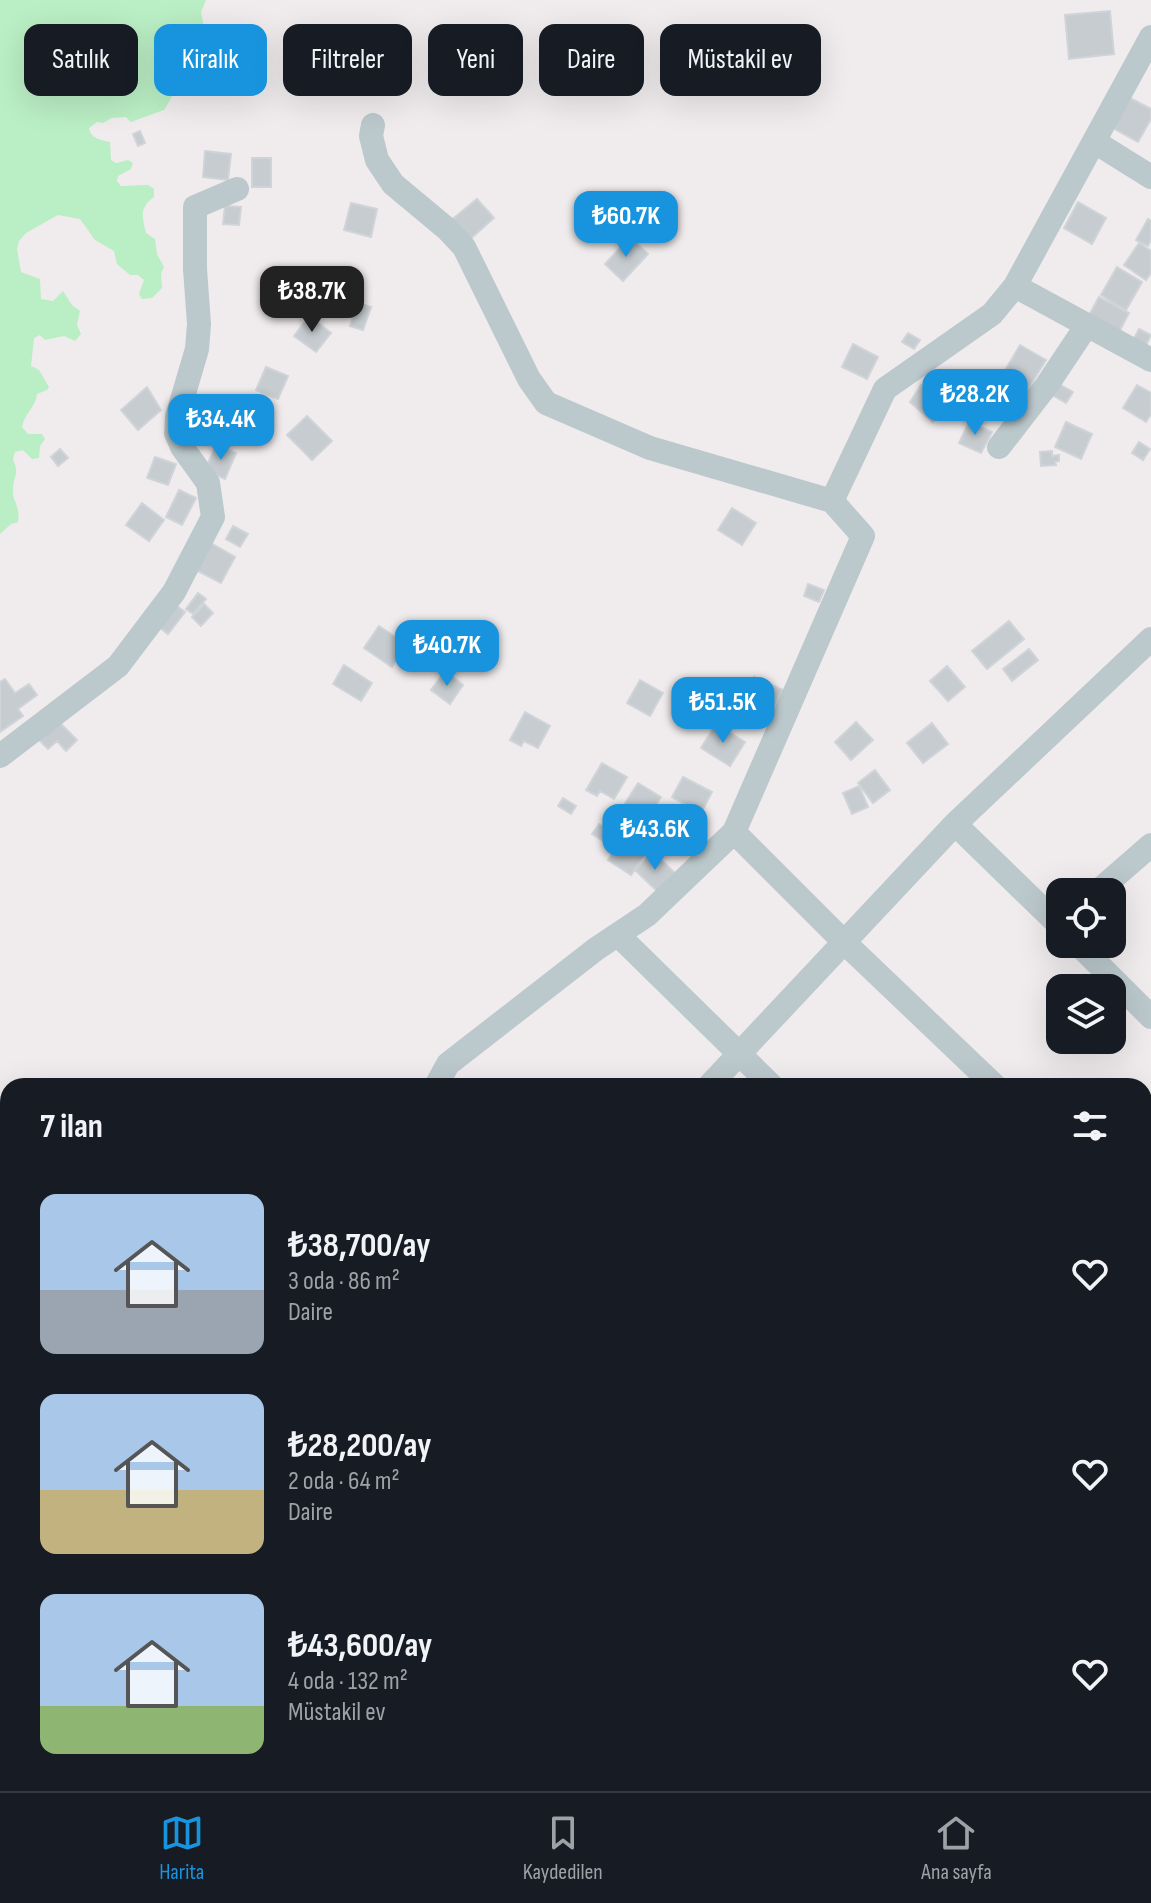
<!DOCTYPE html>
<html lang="tr">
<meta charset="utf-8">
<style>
body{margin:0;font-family:"Sofia Sans Condensed",sans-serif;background:#20242c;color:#f1f3f6;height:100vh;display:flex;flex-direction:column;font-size:30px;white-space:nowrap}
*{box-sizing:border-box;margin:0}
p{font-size:26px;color:#9ea1a6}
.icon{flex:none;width:44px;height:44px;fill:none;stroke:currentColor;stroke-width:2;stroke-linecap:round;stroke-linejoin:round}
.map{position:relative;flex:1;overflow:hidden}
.details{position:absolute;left:0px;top:1078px;width:1152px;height:714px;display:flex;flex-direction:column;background:#171b24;border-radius:24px 24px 0 0;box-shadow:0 8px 32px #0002}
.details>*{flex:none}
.banner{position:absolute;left:24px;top:24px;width:1104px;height:72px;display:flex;gap:16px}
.buttons{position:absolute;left:1046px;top:878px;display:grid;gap:16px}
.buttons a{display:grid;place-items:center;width:80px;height:80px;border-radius:16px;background:#171b24;box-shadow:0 8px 32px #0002;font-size:40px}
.price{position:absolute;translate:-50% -68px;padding:0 18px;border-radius:16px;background:#1894de;color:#fff;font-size:26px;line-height:52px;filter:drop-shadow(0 2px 4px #0008)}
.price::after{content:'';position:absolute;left:50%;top:48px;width:24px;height:18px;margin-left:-12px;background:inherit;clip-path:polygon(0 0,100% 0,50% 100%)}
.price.active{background:#222;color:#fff}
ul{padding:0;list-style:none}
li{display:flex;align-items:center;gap:24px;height:200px;padding:0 40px}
li span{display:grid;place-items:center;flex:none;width:224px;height:160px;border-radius:16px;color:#555}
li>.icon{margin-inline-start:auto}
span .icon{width:96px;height:96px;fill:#fffc;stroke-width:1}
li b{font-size:34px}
h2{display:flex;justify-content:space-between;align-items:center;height:96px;padding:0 40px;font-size:34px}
.pill{padding:0 28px;border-radius:16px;background:#171b24;box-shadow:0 8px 32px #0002;font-size:28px;line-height:72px}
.pill.active{background:#1894de;color:#fff}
.dock{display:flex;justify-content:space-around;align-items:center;height:112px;border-top:2px solid #363941;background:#171b24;font-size:22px;color:#9ea1a6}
.dock a{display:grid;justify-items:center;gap:4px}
.dock .active{color:#1894de}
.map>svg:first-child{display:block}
</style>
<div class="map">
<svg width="1151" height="1791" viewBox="0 0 1151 1791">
<rect width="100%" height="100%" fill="#f0eced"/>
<path fill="#baeec4" d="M0,0H206L201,12L205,32L203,46L197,52L190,79L175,92L164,110L131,122L126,117L112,118L103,123L97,122L89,128C91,139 101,140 110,142L111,160L116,163L128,160L133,163L131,169L118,176L117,181L121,186L148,185L154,189V197C139,208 142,216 146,233L155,239L157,254L164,267L161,273L162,288L152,298L142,299L139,294L144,280L138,275H130L117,264L114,251L95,240L80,219L58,215L26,233L19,241L17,249L21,272L40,279L41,299L53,301L63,291L72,305L80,311L77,325L81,334L75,341L64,336L45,340L40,335L34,338L31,366L39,370L49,387L47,390L37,394C36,407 24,414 22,427L28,434H42L45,439L40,446L39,458L32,459L23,450L15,452L13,459C20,476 13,475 13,490C12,501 21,507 18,522L11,524L0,534Z"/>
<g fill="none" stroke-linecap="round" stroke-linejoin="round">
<path stroke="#86eaec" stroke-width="5" d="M0,1632L8,1647
M110,1784L115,1791"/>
</g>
<path fill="#c6ccd0" stroke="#d0d4d9" stroke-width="2" d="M1110,11L1114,54L1069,59L1065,15Z
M1130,98L1151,109V119L1138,142L1113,128Z
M140,131L145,143L138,146L133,134Z
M205,151L231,154L228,180L203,177Z
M252,158H271V187H252Z
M477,199L494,218L468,241L450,221Z
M1078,202L1106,218L1092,244L1064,228Z
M351,203L377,209L371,237L344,230Z
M225,206L241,207L239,225L223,224Z
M1148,219L1151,221V240L1148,246L1136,240Z
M630,237L648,254L623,281L605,264Z
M1139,243L1151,251V273L1146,280L1124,265Z
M1117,267L1142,282L1126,310L1101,295Z
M313,273L344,283L336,309L305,299Z
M1099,297L1129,313L1118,334L1088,317Z
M357,303L371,307L363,330L350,326Z
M309,316L331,333L316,352L294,336Z
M1139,329L1151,335L1144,349L1132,342Z
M908,333L920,340L914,349L902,342Z
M853,344L878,357L867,379L842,367Z
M1020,345L1046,360L1022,399L997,384Z
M266,367L288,376L278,399L256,390Z
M1059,384L1073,392L1066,403L1052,395Z
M921,385L946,407L933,422L910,402Z
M1137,385L1151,393V414L1146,422L1123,408Z
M147,387L161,410L138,430L121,410Z
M199,414L211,419L202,443L190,438Z
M307,416L332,441L312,460L287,435Z
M969,422L992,432L981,453L959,443Z
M1066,422L1092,434L1081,459L1055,447Z
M1139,442L1150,449L1143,460L1132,453Z
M216,445L236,453L225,479L205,470Z
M60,449L68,458L58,466L51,457Z
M1052,451V456L1059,455V461L1055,462L1056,465L1041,466L1040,452Z
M155,457L176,464L168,485L147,478Z
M179,490L196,498L182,525L166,517Z
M142,503L164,520L149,541L126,525Z
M732,508L756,523L742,545L718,530Z
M233,526L248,534L240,547L226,539Z
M209,542L235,557L221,583L194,569Z
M808,584L824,590L819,602L804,596Z
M198,593L206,599L193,614L186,609Z
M170,601L185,612L168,634L154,623Z
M204,604L213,613L201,626L192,617Z
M1009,621L1024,639L987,669L972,651Z
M379,626L406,644L392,667L364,648Z
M1029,649L1038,660L1012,681L1003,669Z
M344,665L372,683L361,701L333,684Z
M947,666L965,687L948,701L930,681Z
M445,671L463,685L450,704L431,690Z
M754,677L783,690L772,713L744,701Z
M5,679L15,693L29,684L37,695L18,709L23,716L0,732V682Z
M640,680L663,693L650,716L627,703Z
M525,712L550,726L538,748L524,741L521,746L510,740Z
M57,720L77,740L66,751L57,741L48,749L38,739Z
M856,722L873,740L851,760L835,742Z
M932,723L948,744L923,763L907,743Z
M716,724L745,742L730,766L701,748Z
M602,763L627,777L614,799L600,791L597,796L586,790Z
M875,770L890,790L873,803L858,783Z
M683,777L712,792L701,813L672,797Z
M638,783L661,797L647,819L624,805Z
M859,786L868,807L852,814L843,793Z
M563,798L576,806L571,814L558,806Z
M672,806L700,823L686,846L658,829Z
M599,824L611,832L605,842L592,834Z
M620,834L646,852L631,875L608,860L618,845L614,843Z
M653,852L675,873L657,891L635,870Z
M0,1394L8,1396V1414L0,1412Z"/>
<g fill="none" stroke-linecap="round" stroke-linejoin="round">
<path stroke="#bbc8cc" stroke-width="24" d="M373,125L371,136L377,160L393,184L447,229L464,247L529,379L546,403L650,448L832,501L863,536L734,832L647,915L596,949L448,1064L436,1086
M1095,142L1151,177
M1015,286L1151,360
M999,447L1047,385L1087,325
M832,501L885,389L992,314L1015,286L1151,37
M0,756L118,666L174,592L213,517L208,483L182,447L176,433L177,417L197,349L199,324L195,269V207L237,189
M955,824L1060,926
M734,832L845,943L995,1086
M1097,892L1151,845
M618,935L772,1086
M1078,944L1151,1017
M709,1086L955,824L1151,639
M1144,1142L1151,1135
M1144,1229L1151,1236
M0,1284L8,1297
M1144,1452L1151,1460
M8,1548L1,1552L8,1572
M1144,1580L1151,1573
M1144,1724L1151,1732
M0,1736L8,1746
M40,1784L46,1791
M151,1784L156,1791
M715,1784L722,1791
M926,1791L934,1784"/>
</g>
</svg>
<div class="buttons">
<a><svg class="icon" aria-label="locate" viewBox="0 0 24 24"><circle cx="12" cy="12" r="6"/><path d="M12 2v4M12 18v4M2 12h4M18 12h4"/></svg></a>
<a><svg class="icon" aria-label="layers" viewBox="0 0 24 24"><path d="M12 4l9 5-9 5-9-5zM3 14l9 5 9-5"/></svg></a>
</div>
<b class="price" style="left:626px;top:259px">₺60.7K</b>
<b class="price active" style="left:312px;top:334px">₺38.7K</b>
<b class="price" style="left:975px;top:437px">₺28.2K</b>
<b class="price" style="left:221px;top:462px">₺34.4K</b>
<b class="price" style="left:447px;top:688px">₺40.7K</b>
<b class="price" style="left:723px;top:745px">₺51.5K</b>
<b class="price" style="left:655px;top:872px">₺43.6K</b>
<div class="banner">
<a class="pill">Satılık</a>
<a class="pill active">Kiralık</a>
<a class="pill">Filtreler</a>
<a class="pill">Yeni</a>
<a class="pill">Daire</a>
<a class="pill">Müstakil ev</a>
</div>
<section class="details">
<h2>7 ilan<svg class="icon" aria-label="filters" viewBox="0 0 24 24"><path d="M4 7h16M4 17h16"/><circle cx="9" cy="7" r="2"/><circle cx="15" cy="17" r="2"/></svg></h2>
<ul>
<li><span style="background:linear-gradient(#a9c7e8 60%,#9aa5b1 0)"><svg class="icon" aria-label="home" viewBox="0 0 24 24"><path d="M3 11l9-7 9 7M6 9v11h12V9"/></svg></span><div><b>₺38,700/ay</b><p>3 oda · 86 m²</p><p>Daire</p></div><svg class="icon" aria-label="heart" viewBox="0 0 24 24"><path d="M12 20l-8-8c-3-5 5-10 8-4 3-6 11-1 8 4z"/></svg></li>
<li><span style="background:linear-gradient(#a9c7e8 60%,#c2b280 0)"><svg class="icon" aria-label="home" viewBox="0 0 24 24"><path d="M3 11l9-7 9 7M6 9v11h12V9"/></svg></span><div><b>₺28,200/ay</b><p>2 oda · 64 m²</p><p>Daire</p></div><svg class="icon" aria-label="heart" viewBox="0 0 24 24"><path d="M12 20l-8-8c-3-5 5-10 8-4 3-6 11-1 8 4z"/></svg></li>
<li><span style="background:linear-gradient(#a9c7e8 70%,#8fb573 0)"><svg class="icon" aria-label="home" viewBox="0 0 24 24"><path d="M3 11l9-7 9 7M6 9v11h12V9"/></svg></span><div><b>₺43,600/ay</b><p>4 oda · 132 m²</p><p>Müstakil ev</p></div><svg class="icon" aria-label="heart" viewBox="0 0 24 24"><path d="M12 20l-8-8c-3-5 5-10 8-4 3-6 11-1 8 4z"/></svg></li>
</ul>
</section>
</div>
<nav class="dock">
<a class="active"><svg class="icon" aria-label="map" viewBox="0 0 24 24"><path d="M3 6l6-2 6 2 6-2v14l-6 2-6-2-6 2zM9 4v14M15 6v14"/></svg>Harita</a>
<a><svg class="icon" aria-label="saved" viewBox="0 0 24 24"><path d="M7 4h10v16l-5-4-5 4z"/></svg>Kaydedilen</a>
<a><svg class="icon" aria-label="home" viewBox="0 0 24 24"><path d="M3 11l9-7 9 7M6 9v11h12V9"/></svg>Ana sayfa</a>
</nav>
